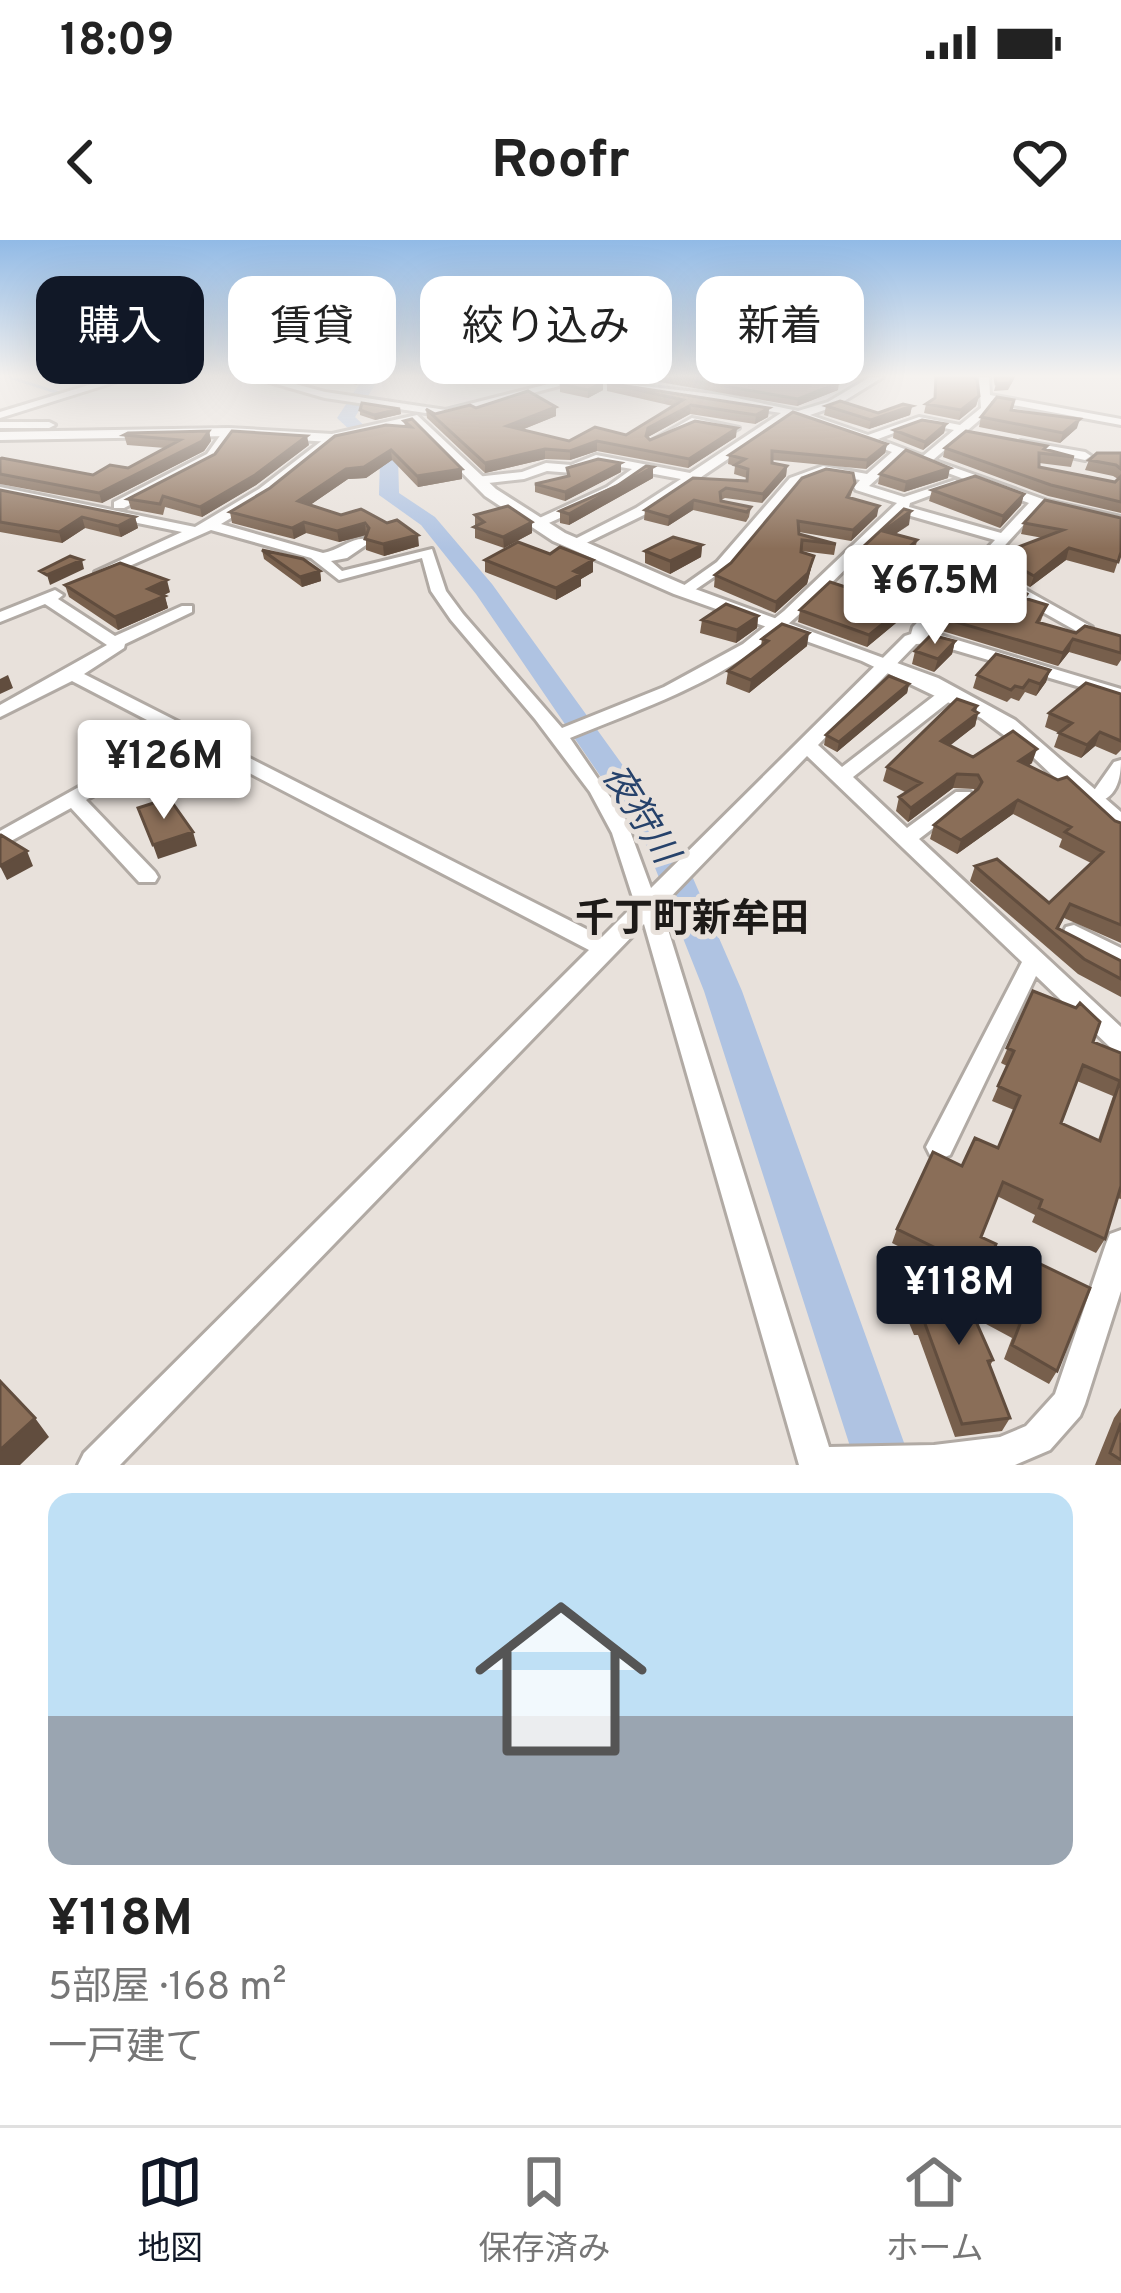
<!DOCTYPE html>
<html lang="ja">
<meta charset="utf-8">
<style>
body{margin:0;font-family:Overpass,"Noto Sans JP",sans-serif;background:#f2f2f2;color:#222;height:100vh;display:flex;flex-direction:column;font-size:45px;white-space:nowrap}
*{box-sizing:border-box;margin:0}
p{font-size:39px;color:#767676}
.icon{flex:none;width:66px;height:66px;fill:none;stroke:currentColor;stroke-width:2;stroke-linecap:round;stroke-linejoin:round}
.map{position:relative;height:1225px;overflow:hidden}
.details{display:flex;flex-direction:column;background:#fff;flex:1}
.details>*{flex:none}
.top-card{position:absolute;left:36px;top:36px;width:1050px;height:108px;display:flex;gap:24px}
.price{position:absolute;translate:-50% -102px;padding:0 27px;border-radius:12px;background:#fff;color:#222;font-size:39px;line-height:78px;filter:drop-shadow(0 3px 6px #0008)}
.price::after{content:'';position:absolute;left:50%;top:72px;width:36px;height:27px;margin-left:-18px;background:inherit;clip-path:polygon(0 0,100% 0,50% 100%)}
.price.current{background:#111827;color:#fff}
ul{padding:0;list-style:none}
li{display:grid;align-content:center;gap:24px;height:636px;padding:0 48px}
li span{display:grid;place-items:center;height:372px;border-radius:24px;color:#555}
li>.icon{margin-inline-start:auto}
span .icon{width:216px;height:216px;fill:#fffc;stroke-width:1}
li b{font-size:51px}
.pill{padding:0 42px;border-radius:24px;background:#fff;box-shadow:0 12px 48px #0002;font-size:42px;line-height:108px}
.pill.current{background:#111827;color:#fff}
.status{display:flex;justify-content:space-between;align-items:center;height:84px;padding:0 60px;background:#fff;direction:ltr}
.status svg{height:33px;fill:currentColor}
header{display:flex;justify-content:space-between;align-items:center;height:156px;padding:0 48px;background:#fff;font-size:54px;font-weight:700}
.tab-bar{display:flex;justify-content:space-around;align-items:center;height:168px;border-top:3px solid #e0e0e0;background:#fff;font-size:33px;color:#767676}
.tab-bar a{display:grid;justify-items:center;gap:6px}
.tab-bar .current{color:#111827}
.map>svg:first-child{display:block}
</style>
<div class="status"><b>18:09</b><svg viewBox="0 0 49 12"><path d="M0 12V9h3v3zM5 12V6h3v6zM10 12V3h3v9zM15 12V0h3v12zM26 1h20v11H26zM47 4h2v5h-2z"/></svg></div>
<header><svg class="icon" aria-label="back" viewBox="0 0 24 24"><path d="M15 5l-7 7 7 7"/></svg>Roofr<svg class="icon" aria-label="heart" viewBox="0 0 24 24"><path d="M12 20l-8-8c-3-5 5-10 8-4 3-6 11-1 8 4z"/></svg></header>
<div class="map">
<svg width="1121" height="1225" viewBox="0 0 1121 1225">
<rect width="100%" height="100%" fill="#e8e1db"/>
<g fill="none" stroke-linecap="round" stroke-linejoin="round">
<path stroke="#afc3e2" stroke-width="3" d="M9,137L59,153"/>
<path fill="#afc3e2" fill-rule="evenodd" d="M355,137H372L376,143L355,177L398,217L399,253L435,277L492,344L676,599L742,751L912,1225H856L704,751L644,600L476,354L421,285L379,255L380,218L337,178L360,143Z"/>
<g stroke="#b1aaa4" stroke-width="6">
<path id="minor" d="M115,137H131L0,178V172Z
M252,137H269L325,152L446,170L552,143L488,137H555L558,141L593,137L446,176L325,158Z
M352,137H369L356,142Z
M870,137H883L836,166L810,175L868,195L919,177L960,185L981,168L979,137H989L990,155L1121,179V185L991,161L990,171L933,220L1048,261L1121,277V285L1040,267L985,327L1092,387V393H1080L977,335L927,391L1121,449V459L931,403L916,404L818,505L842,527L943,449H955V457L853,537L907,588L956,552H970L973,556L970,560L919,599L1121,787V812L1112,809L1036,736L950,915L940,919L930,915L926,907L1022,722L807,516L659,669L666,683L829,1207L934,1205L1000,1197L1026,1186L1055,1154L1106,1004L1110,994L1121,990V1051L1085,1164L1080,1176L1050,1210L1015,1225H799L644,684L120,1225H78L84,1213L589,710L188,501L86,560L155,632L158,637L155,642H139L71,568L0,607V591L174,494L72,441L0,477V465L107,405L45,364L0,382V372L55,350L63,355L58,359L115,396L182,366H192V372L125,404L124,408L84,434L602,697L635,664L612,593L590,552L535,479L451,380L431,351L422,318L339,340L311,318L211,290L100,339L95,338V332L182,292L0,255V247L195,287L259,249L328,196H336V200L269,255L221,284L323,313C338,311 352,297 366,299V305L347,318L331,321L342,331L432,309L446,351L463,374L562,488L664,447L743,404L784,371L897,263L856,250L854,247L860,240L824,234L798,244L727,328L689,354L676,351L717,322L790,238L823,226L867,234L892,212L792,176L646,274L576,308L569,304L571,301L636,268L681,239L644,232L615,253L540,287L535,286V280L607,247L632,229L597,223L573,233L547,231L524,239L480,244L474,240L476,237L522,232L546,223L571,225L596,215L690,233L781,173L620,148L616,143L722,155L798,171L828,162ZM920,183L954,190L923,216L878,199ZM902,216L1029,263L1001,293L909,267L910,263L961,244L955,240L904,257L869,246ZM904,274L995,300L913,387L911,394L905,396L651,648L626,580L570,498C633,472 698,450 754,411C810,372 852,317 904,274Z
M692,178L739,188L733,191L694,185L658,205L648,203Z
M0,182H49L55,185L49,188H0Z
M224,190L234,192L215,220L124,268H114V262L207,214Z
M1021,201L1085,212L1091,216L1085,220L1017,206L1015,204Z
M1121,520C1121,546 1112,566 1083,562L1080,558L1095,549L1114,522Z
M1074,685L1121,708V726L1066,699L1063,693L1066,687Z"/>
</g>
<g stroke="#b1aaa4" stroke-width="6">
<path id="major" d="M417,175L496,249L565,293L687,346L938,438L1015,480L1121,572V594L1112,592L1033,517L981,478L862,421L674,354L553,301L485,256L414,184L332,202L229,196L0,200V192L229,188L332,194Z"/>
</g>
<use href="#minor" fill="#fff" fill-rule="evenodd"/>
<use href="#major" fill="#fff" fill-rule="evenodd"/>
</g>
<path fill="#775f4c" fill-rule="evenodd" d="M631,137H815L838,150L797,166Z
M935,137H972L979,156L976,166L959,180L924,173L926,164L934,159Z
M603,142V150L588,158L560,152V144Z
M607,143L769,168L768,177L755,184L690,174L648,197L650,200L736,197L688,228L597,211L570,220L545,219L485,233L427,178L426,169L435,174L476,168L556,176L521,190L569,201L626,195L673,166L607,151Z
M826,166L878,173L912,166L910,175L869,189L824,175Z
M400,169L401,174L375,180L360,175V170Z
M1011,170L1077,188L1060,203L979,187L981,177Z
M793,172L887,204L885,213L866,229L772,220V223L787,226L786,236L762,263L725,258L721,260L751,267L749,277L746,282L693,270L668,286L644,280L645,270L746,241L747,238L734,234L735,226L728,224L729,215Z
M404,181L462,229V239L418,247L392,220L366,238L348,239L310,265L419,306L384,316L366,310V295L339,302L306,293L294,299L232,283L230,272L405,186Z
M946,184L944,193L923,210L893,198L894,190Z
M209,191L211,201L204,211L102,263L0,244V219L93,235L128,228L165,208L127,205L124,195Z
M309,205L256,245L202,277L165,267L163,275L131,269L128,259Z
M1047,206L1046,209L1074,217L1071,227L1039,223V227L1115,242L1118,239L1113,236L1085,230L1089,220L1121,213V273L1048,256L943,217L945,208Z
M621,223V232L565,261L535,252V244L567,237V228Z
M653,227V238L569,285L560,283V271Z
M880,234L948,238L904,252L878,244Z
M855,243L850,258L877,276L851,301L799,292V294L836,304L834,315L801,311L814,316L807,344L775,373L714,347L715,335Z
M0,250L135,277L138,288L121,297L85,288L62,303L0,292Z
M932,250L1024,254L1021,265L1000,288L929,261Z
M475,275L532,282V293L504,308L475,298Z
M1121,278V312L1114,333L1066,320L1030,347L993,327L997,315L1043,298L1021,294L1024,283Z
M909,285L895,294L917,300L915,311L936,331L906,349L848,333L850,319Z
M702,305L701,317L670,334L645,323V311Z
M262,310L320,331L321,341L302,347L264,319Z
M550,314L593,320V332L581,339V346L556,360L485,332V320Z
M65,345L170,352L164,355L168,368L118,390L69,357Z
M994,350L1027,354L1026,359L1047,365L1040,383L1076,393L1121,396V420L1117,426L1069,412L1058,426L939,390L942,378Z
M905,366L902,378L867,407L798,382L800,370Z
M758,376L757,388L736,403L700,393L702,380Z
M762,399L807,406L749,453L726,444L728,431L761,406Z
M955,401L952,414L934,432L912,424L915,411Z
M1050,430L1046,442L1036,456L1025,452L1019,461L1011,458L1007,462L973,448L977,435Z
M909,444L907,453L837,512L824,505L826,495Z
M1121,454V510L1116,515L1095,506L1081,518L1054,507L1059,493L1045,487L1049,473Z
M977,466L976,472L978,473L975,486L950,505L973,517L1032,523L1029,525L1115,581L1121,583V703L1064,678L1059,688L1121,721V757L1078,734L970,641L975,626L1049,663L1091,623L1059,607L1062,599L1013,574L957,614L930,599L934,585L975,551L974,549L953,548L908,582L896,571L899,557L907,553L883,541L887,527Z
M1033,751L1093,802L1121,813V959L1117,958L1105,999L1096,1013L1032,982L1035,975L997,956L981,997L985,1032L978,1046L955,1035L993,1120L990,1126L1010,1178L1002,1191L955,1197L918,1095H914L898,1056L903,1042L954,1035L892,1003L897,989L962,926L998,908L1014,870L992,861L1007,826L1001,823ZM1077,841L1113,856L1098,900L1061,883Z
M1028,1018L1057,1131L1049,1144L1004,1119L1012,1098L986,1084L1002,1046L1013,1053Z
M1121,1168V1225H1095L1114,1178Z"/>
<path fill="#614d3e" d="M1015,137L1008,150L994,151L996,144Z
M603,142V150L588,158V150Z
M839,143L838,150L797,166L798,159Z
M979,156L976,166L959,180L961,170Z
M691,165L690,174L648,197L646,196L648,188Z
M912,166L910,175L869,189L871,180Z
M556,167V176L507,196V186Z
M769,168L768,177L755,184L756,175Z
M400,169L401,174L375,180L374,175Z
M1080,179L1077,188L1060,203L1063,193Z
M946,184L944,193L923,210L925,202Z
M737,188L736,197L688,228L689,219Z
M209,191L211,201L204,211L102,263L99,253Z
M307,196L309,205L256,245L202,277L200,267Z
M597,201V211L570,220V211Z
M887,204L885,213L866,229L867,220Z
M545,209V219L485,233V223Z
M391,210L392,220L366,238L348,239L300,272L298,261L346,229Z
M621,223V232L565,261V252Z
M787,226L786,236L762,263L763,254Z
M653,227V238L569,285V274Z
M950,228L948,238L904,252L906,242Z
M462,229V239L418,247L417,236Z
M1024,254L1021,265L1000,288L1003,276Z
M694,260L693,270L668,286L669,277Z
M879,266L877,276L851,301L853,290Z
M911,271L909,285L880,304L883,291Z
M82,277L85,288L62,303L59,292Z
M135,277L138,288L121,297L118,286Z
M304,282L306,293L294,299L292,288Z
M532,282V293L504,308L503,297Z
M365,283L366,295L339,302L337,291Z
M418,295L419,306L384,316L383,304Z
M702,305L701,317L670,334V321Z
M1069,308L1066,320L1030,347L1034,336Z
M814,316L807,344L775,373L776,362Z
M940,317L936,331L906,349L910,335Z
M82,320L84,329L50,345L47,335Z
M593,320V332L581,339V346L556,360V348L574,331Z
M320,331L321,341L302,347L300,337Z
M167,340L170,352L151,361L148,349Z
M165,356L168,368L118,390L115,377Z
M905,366L902,378L867,407L869,395Z
M758,376L757,388L736,403L737,390Z
M809,393L807,406L749,453L751,440Z
M1073,399L1069,412L1058,426L1063,413Z
M955,401L952,414L934,432L938,419Z
M1050,430L1046,442L1036,456L1040,444Z
M8,435L13,448L0,454V439Z
M909,444L907,453L837,512L839,502Z
M977,466L975,476L978,473L975,486L938,515L941,501Z
M1100,492L1095,506L1081,518L1087,505Z
M1037,509L1032,523L1015,535L1019,521Z
M957,534L953,548L908,582L911,568Z
M1018,560L1013,574L957,614L961,600Z
M193,592L197,606L158,619L153,605Z
M27,611L33,626L7,640L0,626Z
M35,1178L49,1197L20,1225H0V1210Z"/>
<path fill="#8a6e58" stroke="#614d3e" stroke-width="3" fill-rule="evenodd" d="M674,137H812L839,143L798,159Z
M936,137H972L977,139L979,156L961,170L926,164L935,158Z
M995,137H1013L1010,143L996,144Z
M579,139L603,142L588,150L560,144Z
M607,143L769,168L756,175L691,165L648,188L646,196L650,200L695,181L737,188L689,219L597,201L570,211L545,209L485,223L426,169L435,174L470,165L476,168L528,151L556,167L507,186L569,201L595,187L626,195L683,160Z
M997,157L1014,160L1011,170L1080,179L1063,193L981,177Z
M840,161L878,173L903,164L912,166L871,180L826,166Z
M362,163L400,169L374,175L360,170Z
M793,172L887,204L867,220L772,211V223L787,226L763,254L726,248L720,252L721,261L751,267L747,272L694,260L669,277L645,270L693,238L747,241L748,229L735,225L745,219L729,215Z
M412,179L462,229L417,236L391,210L364,227L346,229L298,261L341,275L361,269L387,283L397,280L418,295L383,304L365,299L369,288L365,283L337,291L304,282L292,288L230,272L270,248L335,196L386,185L411,187L404,181Z
M922,180L946,184L925,202L894,190Z
M209,191L202,201L99,253L0,234V219L2,218L93,235L110,225L128,228L180,200L124,195L128,193Z
M232,191L307,196L255,235L200,267L163,256L160,264L128,259L215,214Z
M966,191L1047,206L1044,209L1074,217L1039,213V227L1115,242L1121,236V262L1051,245L945,208Z
M906,210L950,228L906,242L880,234Z
M1097,213H1121V229L1116,225L1089,220Z
M598,219L621,223L565,252L535,244L569,236L567,228Z
M646,226L653,227L569,274L560,271L617,246Z
M826,229L853,233L855,243L847,257L879,266L853,290L798,281L799,294L836,304L802,300L801,312L814,316L808,333L776,362L715,335L731,323L802,238Z
M975,236L1024,254L1003,276L932,250Z
M0,250L135,277L118,286L82,277L59,292L0,282Z
M1045,260L1121,278V312L1118,322L1069,308L1034,336L997,315L1063,290L1024,283Z
M508,266L532,282L503,297L474,287L484,282L475,275Z
M904,269L911,271L883,291L917,300L907,309L940,317L910,335L850,319Z
M673,297L702,305L670,321L645,311Z
M518,302L550,314L560,307L593,320L574,331L581,334L556,348L485,320Z
M262,310L303,319L320,331L300,337Z
M70,316L82,320L47,335L40,331Z
M120,323L167,340L148,349L165,356L115,377L65,345Z
M1002,340L1027,354L1024,358L1047,365L1037,382L1076,393L1085,386L1121,396V413L1073,399L1063,413L942,378L971,344L994,350Z
M830,342L905,366L869,395L800,370Z
M726,364L758,376L737,390L702,380Z
M782,384L809,393L751,440L728,431L768,401L762,399Z
M931,395L955,401L938,419L915,411Z
M996,414L1050,430L1040,444L1029,440L1023,448L1015,446L1011,450L977,435Z
M889,436L909,444L839,502L826,495Z
M1086,443L1121,454V501L1100,492L1087,505L1059,493L1072,483L1049,473Z
M957,459L977,466L973,470L978,473L941,501L973,517L1013,491L1037,509L1019,521L1058,540L1067,537L1115,581L1121,583V685L1070,664L1057,688L1121,721V739L1084,719L975,626L997,619L1049,663L1103,612L1065,592L1071,587L1018,560L961,600L934,585L978,549L982,542L978,535L957,534L911,568L899,557L921,543L887,527Z
M169,558L193,592L153,605L138,568Z
M0,595H1L27,611L0,626Z
M1033,751L1076,768L1080,763L1100,782L1093,802L1121,813V946L1105,999L1039,968L1042,960L1003,942L981,997L996,1004L985,1032L897,989L933,912L962,926L975,898L998,908L1020,856L998,846L1014,811L1007,808ZM1083,825L1120,841L1100,901L1061,883Z
M1028,1018L1090,1048L1057,1131L1012,1105L1020,1084L993,1070L1002,1046L1016,1054Z
M955,1034L993,1120L988,1121L1010,1178L962,1184L924,1081H920L903,1042Z
M0,1141L35,1178L0,1210Z
M1121,1183V1220L1110,1213Z"/>
<linearGradient id="sky" x2="0" y2="1"><stop stop-color="#91bae6"/><stop offset="0.44" stop-color="#f5f2ef"/><stop offset="1" stop-color="#f5f2ef" stop-opacity="0"/></linearGradient>
<rect width="1121" height="309" fill="url(#sky)"/>
<g text-anchor="middle" dominant-baseline="central" stroke-width="10" stroke-linejoin="round" paint-order="stroke">
<g font-size="36" font-style="italic" fill="#26426b" stroke="#e8e1db">
<text transform="translate(638 575) rotate(58)">夜狩川</text>
</g>
<g font-size="39" font-weight="bold" fill="#1d1a18" stroke="#e8e1db">
<text x="692" y="681">千丁町新牟田</text>
</g>
</g>
</svg>
<b class="price" style="left:935px;top:407px">¥67.5M</b>
<b class="price" style="left:164px;top:582px">¥126M</b>
<b class="price current" style="left:959px;top:1108px">¥118M</b>
<div class="top-card">
<a class="pill current">購入</a>
<a class="pill">賃貸</a>
<a class="pill">絞り込み</a>
<a class="pill">新着</a>
</div>
</div>
<section class="details">
<ul>
<li><span style="background:linear-gradient(#bfe0f5 60%,#9aa5b1 0)"><svg class="icon" aria-label="home" viewBox="0 0 24 24"><path d="M3 11l9-7 9 7M6 9v11h12V9"/></svg></span><div><b>¥118M</b><p>5部屋 · 168 m²</p><p>一戸建て</p></div></li>
</ul>
</section>
<nav class="tab-bar">
<a class="current"><svg class="icon" aria-label="map" viewBox="0 0 24 24"><path d="M3 6l6-2 6 2 6-2v14l-6 2-6-2-6 2zM9 4v14M15 6v14"/></svg>地図</a>
<a><svg class="icon" aria-label="saved" viewBox="0 0 24 24"><path d="M7 4h10v16l-5-4-5 4z"/></svg>保存済み</a>
<a><svg class="icon" aria-label="home" viewBox="0 0 24 24"><path d="M3 11l9-7 9 7M6 9v11h12V9"/></svg>ホーム</a>
</nav>
